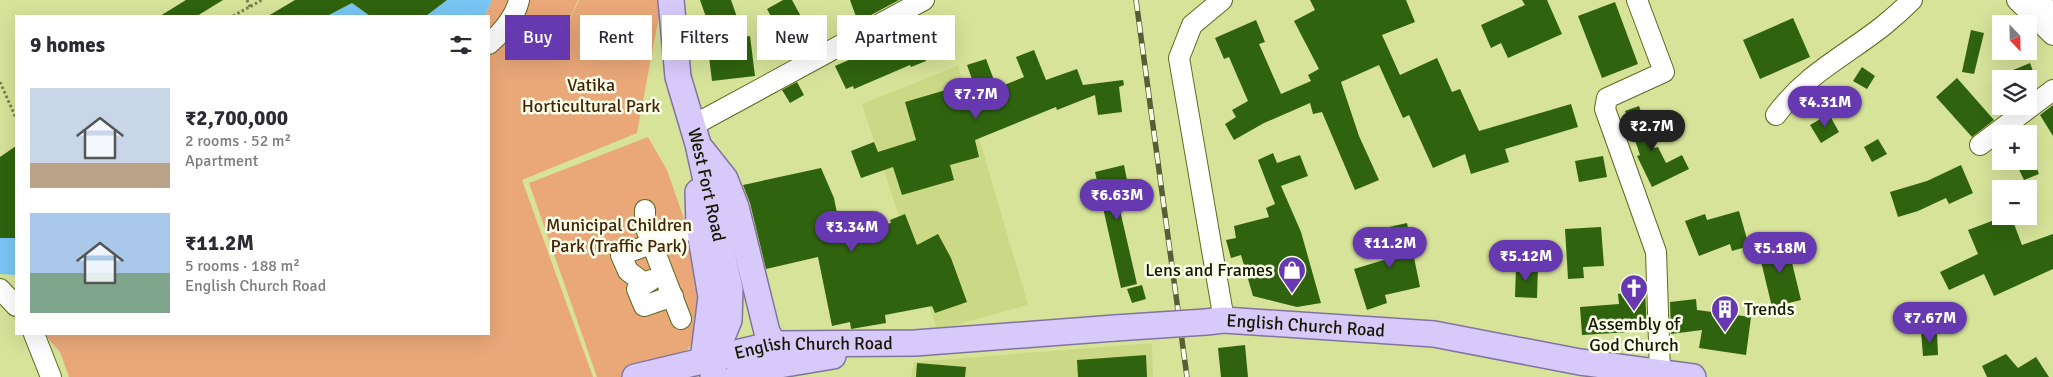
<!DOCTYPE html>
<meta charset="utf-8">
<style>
body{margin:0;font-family:Signika,sans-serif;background:#f2f2f3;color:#2b2b33;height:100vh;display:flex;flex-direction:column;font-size:19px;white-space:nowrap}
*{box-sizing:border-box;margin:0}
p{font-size:16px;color:#7c7c81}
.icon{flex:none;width:28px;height:28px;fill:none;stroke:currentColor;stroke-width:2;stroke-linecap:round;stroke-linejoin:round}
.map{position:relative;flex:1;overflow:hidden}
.drawer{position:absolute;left:15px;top:15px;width:475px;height:320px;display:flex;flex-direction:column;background:#fff;border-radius:0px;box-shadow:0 5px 20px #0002}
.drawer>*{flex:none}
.top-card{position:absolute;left:505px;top:15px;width:475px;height:45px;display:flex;gap:10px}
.needle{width:32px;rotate:158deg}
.buttons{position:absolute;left:1992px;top:15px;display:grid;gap:10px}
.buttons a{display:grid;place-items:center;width:45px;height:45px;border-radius:0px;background:#fff;box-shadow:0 5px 20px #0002;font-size:25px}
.price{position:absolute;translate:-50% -42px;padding:0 11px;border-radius:18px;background:#6739b1;color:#fff;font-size:16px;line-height:32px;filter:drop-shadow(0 1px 2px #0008)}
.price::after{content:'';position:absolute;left:50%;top:30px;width:15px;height:11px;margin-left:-8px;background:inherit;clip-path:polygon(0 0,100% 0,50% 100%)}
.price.current{background:#222;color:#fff}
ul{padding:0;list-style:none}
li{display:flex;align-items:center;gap:15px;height:125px;padding:0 15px}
li span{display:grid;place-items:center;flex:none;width:140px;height:100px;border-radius:0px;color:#555}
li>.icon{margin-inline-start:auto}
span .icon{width:60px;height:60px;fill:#fffc;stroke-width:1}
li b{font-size:21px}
h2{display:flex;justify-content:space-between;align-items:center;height:60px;padding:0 15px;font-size:21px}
.chip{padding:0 18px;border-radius:0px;background:#fff;box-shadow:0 5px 20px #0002;font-size:18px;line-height:45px}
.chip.current{background:#6739b1;color:#fff}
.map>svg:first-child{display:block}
</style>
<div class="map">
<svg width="2053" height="377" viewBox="0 0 2053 377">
<rect width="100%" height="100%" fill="#d6e399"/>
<path fill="#cbd987" d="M958,66L1028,305L937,330L862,104Z
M1152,343L1153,377H911L914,362Z"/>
<path fill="#eaa879" d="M492,0H578L561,40L579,0H662L637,133L522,180L593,377H69L60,352L44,334H489V16H485Z
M648,137L667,170L690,236L699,297L694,342L673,366L636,377H597L529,183Z"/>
<path fill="#79c5f3" d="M447,0H492L485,16H426Z
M352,3L370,16H327Z
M0,238H16V275L0,274Z"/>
<path fill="#2f630e" d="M186,0H223L197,16H160Z
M295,0H447L426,16H370L352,3L327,16H268Z
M700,0H731L744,37L750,36L755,76L712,81L707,41L714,40Z
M783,0H792L804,22L799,25L811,47L793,58L767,9Z
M850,0H899L858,22Z
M1310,0H1406L1415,22L1382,35L1400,75L1437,58L1452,92L1460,89L1479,131L1571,104L1578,127L1505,149L1509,162L1471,174L1465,154L1433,168L1409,115L1403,118L1379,65L1341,82L1359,136L1379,180L1355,190L1322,112L1313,114L1310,103L1264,123L1234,140L1225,124L1236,117L1232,110L1248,101L1229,57L1224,59L1215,38L1256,20L1265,42L1259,44L1281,94L1311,81L1308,75L1319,69L1294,21L1315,10Z
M1522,0H1547L1562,34L1508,58L1501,43L1491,48L1481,25L1525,5Z
M1615,2L1638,64L1602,78L1578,16Z
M1793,18L1810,57L1760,79L1743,40Z
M893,30L896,38L913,31L926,61L911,67L910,65L854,89L853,86L846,89L835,66L886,44L882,36Z
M1971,30L1984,33L1974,74L1962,72Z
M1034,50L1046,80L1077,69L1083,85L1123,80L1124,85L1119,87L1122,112L1098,115L1095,95L1057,110L1056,107L975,140L979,157L950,165L954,180L902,195L893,167L861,178L851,151L874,142L878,152L916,140L905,102L973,82L967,65L986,59L997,88L1024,77L1016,57Z
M2030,63L2036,79H1994V78Z
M1862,67L1875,76L1867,89L1853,81Z
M1957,78L1994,120L1972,137L1936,97Z
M797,82L804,95L790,103L782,90Z
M2053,105V136L2040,115Z
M1639,106L1654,148L1658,147L1666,163L1682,155L1689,169L1652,187L1637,156L1640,155L1625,111Z
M1829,114L1839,132L1821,143L1810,125Z
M1878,139L1887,154L1872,162L1864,147Z
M16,146V238H0V157Z
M1273,153L1277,163L1300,155L1308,176L1281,186L1301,232L1321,303L1297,307L1253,296L1241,255L1231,258L1226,240L1236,238L1234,226L1269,217L1266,208L1275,204L1258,160Z
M1603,156L1607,177L1579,182L1575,161Z
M2015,161H2034L2039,174L2024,180Z
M1124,165L1129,190L1116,193L1137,284L1121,288L1095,172Z
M1961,165L1973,193L1949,204L1946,198L1918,211L1898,217L1890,192L1927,181Z
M821,168L834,198L841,233L891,223L890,220L905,214L917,245L938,234L951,258L967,302L935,313L932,306L885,315L886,323L851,329L850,322L832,326L818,257L766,269L750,203L743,185Z
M1739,211L1749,246L1732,251L1730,244L1699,256L1685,221L1705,214L1707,220Z
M2005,216H2011L2022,245L2053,234V269L1994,296L1984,274L1949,290L1940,272L1978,254L1968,230Z
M1407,223L1420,287L1385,295L1387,303L1367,310L1354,269L1387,259L1380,229Z
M1601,227L1604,266L1583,267L1584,278L1568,279L1565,229Z
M1787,242L1801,300L1772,307L1758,249Z
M1516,266L1538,267L1537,298L1515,297Z
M1142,285L1146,299L1132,303L1127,289Z
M1645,290L1647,331L1582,335L1580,307L1619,304L1618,294Z
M1696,299L1697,310L1751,317L1746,355L1699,348L1702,330L1671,334L1670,302Z
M1921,332H1937L1938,355L1923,356Z
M1245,345L1248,377H1221L1218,348Z
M2006,354L2018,368L2036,357L2049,377H1987L1982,366Z
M1146,355L1147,377H1078L1077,360Z
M917,363L966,367L965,377H916Z"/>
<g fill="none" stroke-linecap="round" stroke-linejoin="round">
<g stroke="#5f6920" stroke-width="22">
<path id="minor" d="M1222,0L1192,25L1179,58L1224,320
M1637,0L1664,72L1607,98L1605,109L1656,252L1660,372
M2017,0L2053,35
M2022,0L2053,11
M489,44C502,32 515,18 519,0
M1776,115C1806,74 1845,56 1883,26C1893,18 1903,9 1912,0
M692,126L924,0
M1980,145L2053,90
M645,210V226L681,319
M651,280L637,289L644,306L673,296
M644,283L628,271L621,255L699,226
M0,289L16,306
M34,334L51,377"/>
</g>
<g stroke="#8174a1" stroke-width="28">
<g id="major">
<path id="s1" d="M671,0L678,77L698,144L730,289L729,320L714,357L713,377"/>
<path d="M702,150L725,179L736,207L767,332L774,344"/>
<path d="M698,192L699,226L711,297L703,360"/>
<path id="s2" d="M1206,322L1224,320L1434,334L1580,362L1693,377"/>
<path id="s3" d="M635,377L774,344L915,343L1115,328"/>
<path d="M736,377L749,370L833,356"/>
</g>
</g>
<path stroke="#777f4e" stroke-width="3" stroke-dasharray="2.5 2.5" stroke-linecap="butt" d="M247,0L250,7
M233,16L262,0
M0,82L16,118"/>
<use href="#minor" stroke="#fff" stroke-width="20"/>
<use href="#major" stroke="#d7c9fa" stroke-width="25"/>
<g stroke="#575e35" stroke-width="5.5">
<path id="rail" d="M1136,0L1187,377"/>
</g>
<use href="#rail" stroke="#fafee8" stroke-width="4" stroke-dasharray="11" stroke-linecap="butt"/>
<g stroke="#8174a1" stroke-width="28" stroke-linecap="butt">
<path id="major-bridge" d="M1115,328L1206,322"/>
</g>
<use href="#major-bridge" stroke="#d7c9fa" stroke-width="25"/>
</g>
<defs>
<g id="shop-pin" transform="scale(1.4375)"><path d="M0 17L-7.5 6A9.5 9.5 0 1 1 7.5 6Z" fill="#6739b1" stroke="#fafee8"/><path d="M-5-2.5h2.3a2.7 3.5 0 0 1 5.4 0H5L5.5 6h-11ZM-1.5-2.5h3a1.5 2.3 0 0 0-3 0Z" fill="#fff"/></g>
<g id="church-pin" transform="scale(1.4375)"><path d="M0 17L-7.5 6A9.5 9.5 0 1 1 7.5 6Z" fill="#6739b1" stroke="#fafee8"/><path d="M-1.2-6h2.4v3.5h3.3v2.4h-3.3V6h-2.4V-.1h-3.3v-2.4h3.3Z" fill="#fff"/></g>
<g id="building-pin" transform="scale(1.4375)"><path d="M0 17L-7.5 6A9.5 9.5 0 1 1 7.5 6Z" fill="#6739b1" stroke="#fafee8"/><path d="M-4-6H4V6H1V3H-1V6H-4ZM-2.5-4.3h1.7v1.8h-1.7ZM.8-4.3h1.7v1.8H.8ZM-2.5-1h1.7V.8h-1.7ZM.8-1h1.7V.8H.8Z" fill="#fff"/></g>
</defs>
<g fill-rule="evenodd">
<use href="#shop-pin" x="1292" y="270"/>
<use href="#church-pin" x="1634" y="288"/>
<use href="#building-pin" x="1725" y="309"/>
</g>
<g text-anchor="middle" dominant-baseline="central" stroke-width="5" stroke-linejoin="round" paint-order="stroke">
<g font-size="18" fill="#442409" stroke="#fafee8">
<text x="591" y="85">Vatika<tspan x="591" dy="21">Horticultural Park</tspan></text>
<text x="619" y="225">Municipal Children<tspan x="619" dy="21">Park (Traffic Park)</tspan></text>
</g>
<g font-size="18" fill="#141800" stroke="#fafee8">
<text stroke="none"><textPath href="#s1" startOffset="189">West Fort Road</textPath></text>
<text stroke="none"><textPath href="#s2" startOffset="100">English Church Road</textPath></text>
<text stroke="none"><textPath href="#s3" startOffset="182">English Church Road</textPath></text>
</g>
<g font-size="18" fill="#141800" stroke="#fafee8" text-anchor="end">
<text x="1273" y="270">Lens and Frames</text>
<text x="1744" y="309" text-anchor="start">Trends</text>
<text x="1634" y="324" text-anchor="middle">Assembly of<tspan x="1634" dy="21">God Church</tspan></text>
</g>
</g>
</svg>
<div class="buttons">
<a><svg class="needle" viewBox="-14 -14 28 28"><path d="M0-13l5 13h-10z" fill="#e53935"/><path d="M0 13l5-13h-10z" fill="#7c7c81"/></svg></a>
<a><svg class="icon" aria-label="layers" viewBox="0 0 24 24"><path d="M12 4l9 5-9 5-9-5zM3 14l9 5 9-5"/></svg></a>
<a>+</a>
<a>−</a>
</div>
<b class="price" style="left:976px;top:120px">₹7.7M</b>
<b class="price" style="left:1825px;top:128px">₹4.31M</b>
<b class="price current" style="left:1652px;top:152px">₹2.7M</b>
<b class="price" style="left:1117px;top:221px">₹6.63M</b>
<b class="price" style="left:852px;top:253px">₹3.34M</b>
<b class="price" style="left:1390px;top:269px">₹11.2M</b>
<b class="price" style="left:1780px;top:274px">₹5.18M</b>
<b class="price" style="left:1526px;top:282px">₹5.12M</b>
<b class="price" style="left:1930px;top:344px">₹7.67M</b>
<div class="top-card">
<a class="chip current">Buy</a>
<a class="chip">Rent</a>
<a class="chip">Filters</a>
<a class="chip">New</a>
<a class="chip">Apartment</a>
</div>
<section class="drawer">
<h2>9 homes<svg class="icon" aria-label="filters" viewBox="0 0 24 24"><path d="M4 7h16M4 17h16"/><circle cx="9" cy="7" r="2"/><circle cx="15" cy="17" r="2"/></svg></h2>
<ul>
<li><span style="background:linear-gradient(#c9d6e8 75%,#b9a48a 0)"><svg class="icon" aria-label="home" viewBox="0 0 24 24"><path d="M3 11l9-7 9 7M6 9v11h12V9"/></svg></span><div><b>₹2,700,000</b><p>2 rooms · 52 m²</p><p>Apartment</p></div></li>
<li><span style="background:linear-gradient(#a9c7e8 60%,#7fa58c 0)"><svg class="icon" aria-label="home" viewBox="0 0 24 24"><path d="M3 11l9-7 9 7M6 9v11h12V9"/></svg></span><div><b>₹11.2M</b><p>5 rooms · 188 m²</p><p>English Church Road</p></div></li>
</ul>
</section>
</div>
